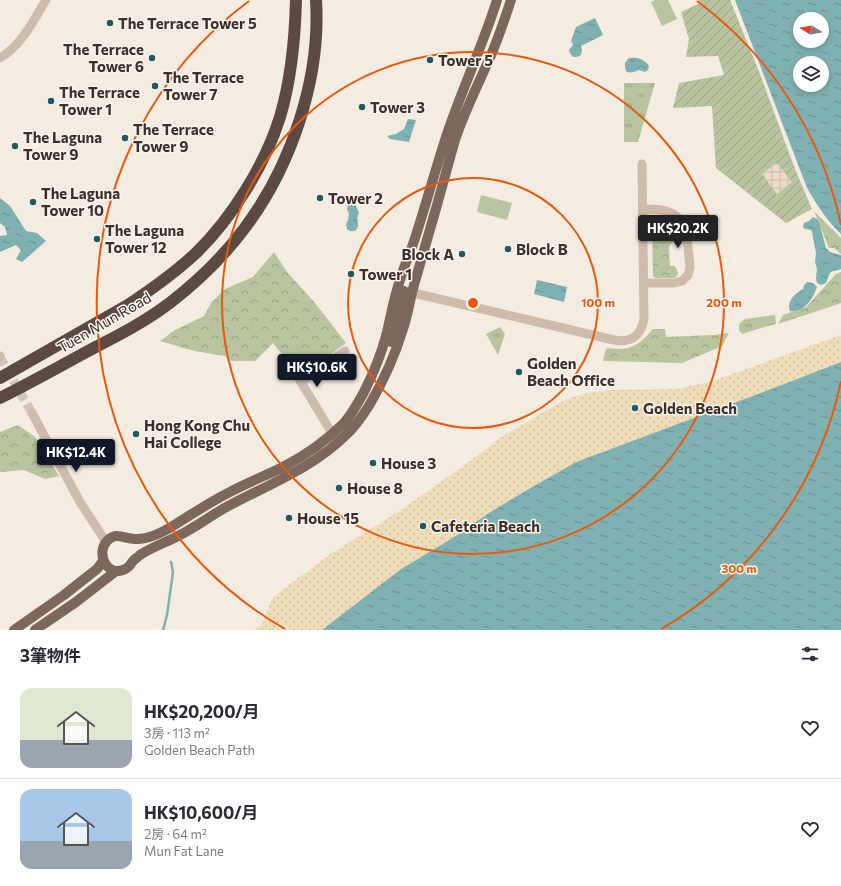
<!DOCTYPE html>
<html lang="zh-TW">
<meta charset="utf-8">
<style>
body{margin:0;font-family:Commissioner,"Noto Sans TC",sans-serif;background:#f7f7f7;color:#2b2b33;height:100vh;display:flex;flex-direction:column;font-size:15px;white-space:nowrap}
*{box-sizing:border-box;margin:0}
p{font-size:13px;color:#7c7c81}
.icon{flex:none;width:22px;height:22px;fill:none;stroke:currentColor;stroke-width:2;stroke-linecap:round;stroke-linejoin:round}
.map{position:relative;height:630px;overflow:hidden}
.side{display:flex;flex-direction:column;background:#fff;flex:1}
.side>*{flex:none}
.needle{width:26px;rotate:281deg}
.buttons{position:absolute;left:793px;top:12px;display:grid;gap:8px}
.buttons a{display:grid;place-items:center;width:36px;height:36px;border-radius:50%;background:#fff;box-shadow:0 2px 6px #0003;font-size:20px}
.price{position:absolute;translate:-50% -34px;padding:0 9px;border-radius:4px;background:#111827;color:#fff;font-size:13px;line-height:26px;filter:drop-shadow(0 1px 2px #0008)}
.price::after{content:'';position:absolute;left:50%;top:24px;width:12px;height:9px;margin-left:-6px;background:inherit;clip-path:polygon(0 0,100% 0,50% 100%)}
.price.current{background:#222;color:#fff}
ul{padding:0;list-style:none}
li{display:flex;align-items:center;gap:12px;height:100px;padding:0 20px}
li+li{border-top:1px solid #e1e1e2}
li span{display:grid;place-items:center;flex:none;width:112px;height:80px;border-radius:12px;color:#555}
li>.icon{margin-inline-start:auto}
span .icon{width:48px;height:48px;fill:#fffc;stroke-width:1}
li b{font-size:17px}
h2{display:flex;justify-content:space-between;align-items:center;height:48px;padding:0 20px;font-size:17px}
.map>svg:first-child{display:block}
</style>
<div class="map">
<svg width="841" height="630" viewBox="0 0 841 630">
<defs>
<pattern id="grass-tufts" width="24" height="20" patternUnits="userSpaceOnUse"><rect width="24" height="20" fill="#b8c4a0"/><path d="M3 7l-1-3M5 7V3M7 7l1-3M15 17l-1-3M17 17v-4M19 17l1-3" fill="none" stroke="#97a083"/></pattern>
<pattern id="forest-crowns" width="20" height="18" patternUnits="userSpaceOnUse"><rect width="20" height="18" fill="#b8c4a0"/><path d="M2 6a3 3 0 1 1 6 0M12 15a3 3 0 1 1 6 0" fill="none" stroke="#97a083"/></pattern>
<pattern id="sand-dots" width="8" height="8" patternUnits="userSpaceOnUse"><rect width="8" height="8" fill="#efdcb8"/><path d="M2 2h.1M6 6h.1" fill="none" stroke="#cebd9e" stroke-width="1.8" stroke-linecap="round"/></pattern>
<pattern id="garden-furrows" width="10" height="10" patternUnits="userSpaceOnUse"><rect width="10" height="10" fill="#b8c4a0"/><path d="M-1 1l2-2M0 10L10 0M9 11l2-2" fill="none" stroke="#97a083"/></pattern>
<pattern id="plaza-grid" width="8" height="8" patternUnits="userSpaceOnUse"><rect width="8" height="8" fill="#ecdcc8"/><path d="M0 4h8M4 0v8" fill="none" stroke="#cbbdac"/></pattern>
<pattern id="water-ripples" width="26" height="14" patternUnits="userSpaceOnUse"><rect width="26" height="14" fill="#7fb0b2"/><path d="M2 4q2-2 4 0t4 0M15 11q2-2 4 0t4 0" fill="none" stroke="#699091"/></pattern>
</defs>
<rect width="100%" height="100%" fill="#f4ebe1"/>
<path fill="url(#grass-tufts)" d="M624,83H655L638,142H624Z
M775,315L776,324L761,328L742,334L739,330V325L741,322L745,319Z
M500,327L505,334L498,355L486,334Z"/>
<path fill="url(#forest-crowns)" d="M814,211L841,238V254L834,248H829Z
M656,216C676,216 682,232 669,247L670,266H675L678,273L677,276L674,278H656L653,276L652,219Z
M274,252L287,272L315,303L346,343L304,374L292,367L273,343L255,361H229L225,356L194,351L160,341L175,330L204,316L211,303L225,289L253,277Z
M841,272V303L778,324L783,315L806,307L836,274Z
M653,329H665L666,337L713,335L729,333L722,346L682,363L603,361L606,349C611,348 616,349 622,349C636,348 644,339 653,329Z
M18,425L35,437L59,476L45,479L24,470L0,472V432Z"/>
<path fill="url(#sand-dots)" d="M841,335V362L766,391L576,462L527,490L489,513L451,539L401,569L362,599L322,630H254L262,624L273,597L332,553L398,512L473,459L500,438L559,403L575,396L593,392L611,390L677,389L710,382Z"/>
<path fill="url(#garden-furrows)" d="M699,0H730L760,74L795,169L812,209L786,223L716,168L712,106L673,108L679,83L724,75L718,56L686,57L689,39L681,12L700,3Z"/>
<path fill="#b8c4a0" d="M655,0H668L677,19L662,26L651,2Z
M481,195L512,203L507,220L477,212Z"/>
<path fill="url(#plaza-grid)" d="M777,163L792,182L777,194L762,174Z"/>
<path fill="url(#water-ripples)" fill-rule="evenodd" d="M735,0H841V234C827,221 817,205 807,188ZM800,19H822V41H800ZM800,63H822V85H800Z
M595,18L603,35L581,46L582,50L581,55L577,57H573L570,53L569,50L573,45L571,41L576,27Z
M630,58C638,57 644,59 649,66L648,70L645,72L639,70C632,73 624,76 625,63L628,59Z
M408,119L416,120L409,142L390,139L387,136L396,134L404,129Z
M0,198L10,206L26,231L37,233L46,241L22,262L16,259L21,250L16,245L0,252V236L7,235L5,227L0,223Z
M352,198L355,200L356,206L359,213C355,220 360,223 357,229C354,232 350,232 347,229L346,224L348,220L349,214L347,209L349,200Z
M813,217L817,219L819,222L826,248L830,252L841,255V269C828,273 832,269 826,283L821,285L817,283L816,279L817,269L815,262L816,253L812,232L811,230L805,229L803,227L804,223L809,221Z
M537,280L567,287L564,302L534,294Z
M807,282L813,283L817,287C813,299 804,313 790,311C786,301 795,294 803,289L804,285Z
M841,362V630H322L362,599L401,569L451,539L489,513L527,490L576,462L766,391Z"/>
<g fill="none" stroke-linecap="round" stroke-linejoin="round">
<path stroke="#7fb0b2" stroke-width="2.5" d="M163,630L167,615L173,572L171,562"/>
<path stroke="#cfc6bd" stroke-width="9" stroke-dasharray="9 4.5" stroke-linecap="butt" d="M0,357L32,413"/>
<path stroke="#cdbbac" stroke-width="9" d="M0,58C22,45 33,21 46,0
M643,209C662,209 675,209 686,227L690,267L688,275L682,281L674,283H644
M405,291L614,340C631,343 641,336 644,319L642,164
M0,356V357
M294,371L301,382
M32,413L80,502L106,542
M336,440L301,382L345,351"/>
<path stroke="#7d675c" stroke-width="10" d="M497,0C483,45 462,89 447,134C436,167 427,201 416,235C412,249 405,263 401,277C394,296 391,316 386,336C381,355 373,374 364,392C358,403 352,414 344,423C326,441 304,456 283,467C265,476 246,483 228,493C210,502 194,513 176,524C165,531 149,540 135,539C124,539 116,531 107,541C96,553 106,576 123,570C131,567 129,565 134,560C136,558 138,557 140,555C152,547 167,542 180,535C198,526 214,513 232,504C272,483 314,467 347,434C357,425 363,415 370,404C384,380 395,355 403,329C408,314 410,299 414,285C421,261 428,237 435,212C442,188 448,164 455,140C464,113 476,89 487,64C497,43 504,21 511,0
M391,342L404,291
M14,630L64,595L97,569L103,561
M35,630L76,602L116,571"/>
<path stroke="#5c4a42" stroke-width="12" d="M0,378L128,305C152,289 175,273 196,253C232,218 265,165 280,117C291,80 295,39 296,0
M0,398C30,383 59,367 88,351C117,336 145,322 171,302C198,281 223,257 244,229C291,167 321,79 316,0"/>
</g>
<g fill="none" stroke="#e8590c" stroke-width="2">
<circle cx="473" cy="303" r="125"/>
<circle cx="473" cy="303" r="251"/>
<path d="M841 381A376 376 0 0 1 661 629M285 629A376 376 0 0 1 249 1M697 1A376 376 0 0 1 841 225"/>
</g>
<g fill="#1f5a5e" stroke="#fbf5ee" stroke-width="1.5">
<circle cx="110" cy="23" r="4"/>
<circle cx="152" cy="58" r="4"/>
<circle cx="430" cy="60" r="4"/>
<circle cx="155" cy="86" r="4"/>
<circle cx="51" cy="101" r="4"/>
<circle cx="362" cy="107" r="4"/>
<circle cx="125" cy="138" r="4"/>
<circle cx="15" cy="146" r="4"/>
<circle cx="320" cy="198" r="4"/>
<circle cx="33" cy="202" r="4"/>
<circle cx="97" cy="239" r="4"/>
<circle cx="508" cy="249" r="4"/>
<circle cx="462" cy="254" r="4"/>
<circle cx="351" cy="274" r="4"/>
<circle cx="519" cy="372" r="4"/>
<circle cx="635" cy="408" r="4"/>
<circle cx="136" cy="434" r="4"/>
<circle cx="373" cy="463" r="4"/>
<circle cx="339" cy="488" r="4"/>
<circle cx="289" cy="518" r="4"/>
<circle cx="423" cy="526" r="4"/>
</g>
<g text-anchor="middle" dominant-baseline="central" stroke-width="3" stroke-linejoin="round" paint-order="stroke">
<g font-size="15" font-weight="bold" fill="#3b302b" stroke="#fbf5ee" text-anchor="start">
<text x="118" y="23">The Terrace Tower 5</text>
<text x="144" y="49" text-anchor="end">The Terrace<tspan x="144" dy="17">Tower 6</tspan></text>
<text x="438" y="60">Tower 5</text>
<text x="163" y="77">The Terrace<tspan x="163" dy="17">Tower 7</tspan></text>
<text x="59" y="92">The Terrace<tspan x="59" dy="17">Tower 1</tspan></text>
<text x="370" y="107">Tower 3</text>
<text x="133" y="129">The Terrace<tspan x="133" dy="17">Tower 9</tspan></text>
<text x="23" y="137">The Laguna<tspan x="23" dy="17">Tower 9</tspan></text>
<text x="41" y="193">The Laguna<tspan x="41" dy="17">Tower 10</tspan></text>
<text x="328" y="198">Tower 2</text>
<text x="105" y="230">The Laguna<tspan x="105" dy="17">Tower 12</tspan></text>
<text x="516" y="249">Block B</text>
<text x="454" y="254" text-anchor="end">Block A</text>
<text x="359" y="274">Tower 1</text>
<text x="527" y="363">Golden<tspan x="527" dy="17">Beach Office</tspan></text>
<text x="643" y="408">Golden Beach</text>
<text x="144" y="425">Hong Kong Chu<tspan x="144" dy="17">Hai College</tspan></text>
<text x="381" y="463">House 3</text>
<text x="347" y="488">House 8</text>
<text x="297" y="518">House 15</text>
<text x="431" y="526">Cafeteria Beach</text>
</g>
<g font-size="15" fill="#3b302b" stroke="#fbf5ee">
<text transform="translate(104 322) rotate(-30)">Tuen Mun Road</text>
</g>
</g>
<circle cx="473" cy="303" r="6" fill="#e8590c" stroke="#fbf5ee" stroke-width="2"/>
<g font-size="12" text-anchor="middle" font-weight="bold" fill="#e8590c" stroke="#fbf5ee" stroke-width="3" stroke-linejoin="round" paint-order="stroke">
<text x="598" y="307">100 m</text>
<text x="724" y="307">200 m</text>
<text x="739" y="573">300 m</text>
</g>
</svg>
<div class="buttons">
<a><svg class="needle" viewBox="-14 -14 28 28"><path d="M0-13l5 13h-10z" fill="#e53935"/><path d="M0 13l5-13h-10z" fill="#7c7c81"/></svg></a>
<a><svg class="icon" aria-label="layers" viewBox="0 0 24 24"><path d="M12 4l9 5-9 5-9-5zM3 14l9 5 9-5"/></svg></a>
</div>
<b class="price current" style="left:678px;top:249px">HK$20.2K</b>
<b class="price" style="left:317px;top:388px">HK$10.6K</b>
<b class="price" style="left:76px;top:473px">HK$12.4K</b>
</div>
<section class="side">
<h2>3筆物件<svg class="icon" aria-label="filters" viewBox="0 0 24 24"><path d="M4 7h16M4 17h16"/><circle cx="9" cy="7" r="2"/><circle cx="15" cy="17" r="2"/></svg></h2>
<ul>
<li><span style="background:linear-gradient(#dfe7d0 65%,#9aa5b1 0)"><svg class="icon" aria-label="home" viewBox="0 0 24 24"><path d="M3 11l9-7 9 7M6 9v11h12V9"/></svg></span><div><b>HK$20,200/月</b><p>3房 · 113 m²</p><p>Golden Beach Path</p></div><svg class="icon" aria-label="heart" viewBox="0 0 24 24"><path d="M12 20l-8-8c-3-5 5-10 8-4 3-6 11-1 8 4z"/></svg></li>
<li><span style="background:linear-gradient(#a9c7e8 65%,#9aa5b1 0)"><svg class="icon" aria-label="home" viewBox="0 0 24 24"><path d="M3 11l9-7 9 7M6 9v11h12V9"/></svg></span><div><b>HK$10,600/月</b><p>2房 · 64 m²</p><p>Mun Fat Lane</p></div><svg class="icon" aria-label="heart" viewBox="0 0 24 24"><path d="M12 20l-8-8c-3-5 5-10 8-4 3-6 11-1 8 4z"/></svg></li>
</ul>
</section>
